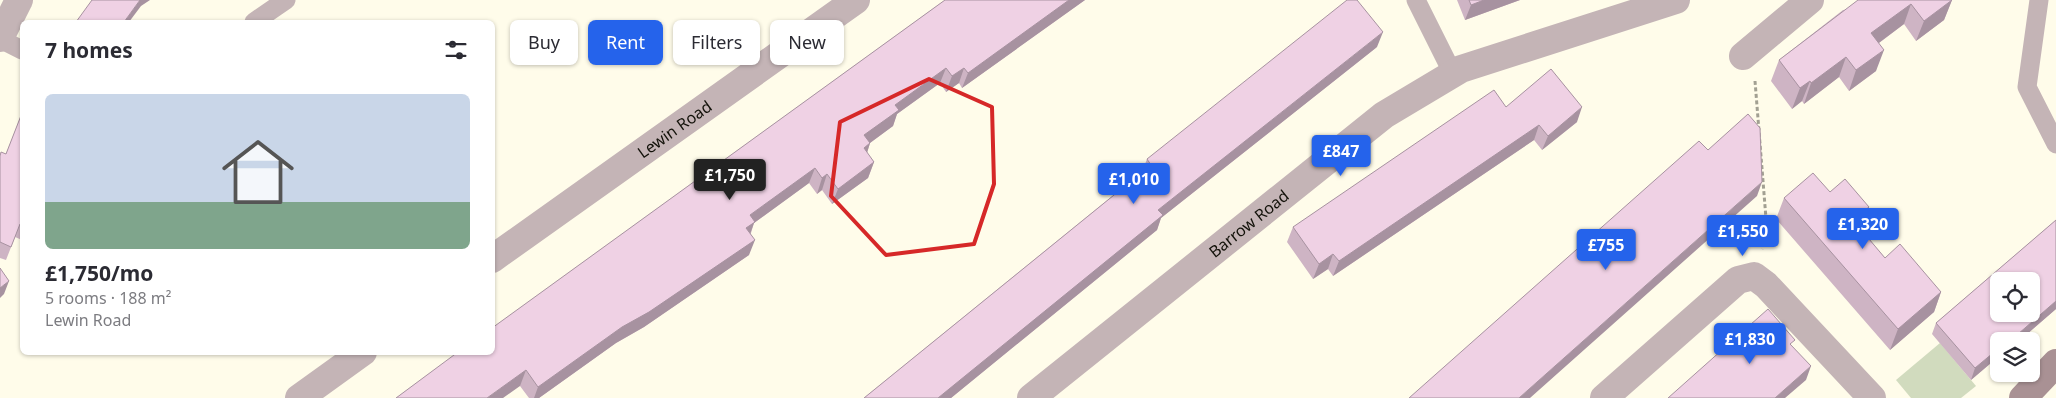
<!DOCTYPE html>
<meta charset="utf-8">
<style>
body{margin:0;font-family:"Noto Sans",sans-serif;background:#f2f2f3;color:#2b2b33;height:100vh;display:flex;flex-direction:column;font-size:19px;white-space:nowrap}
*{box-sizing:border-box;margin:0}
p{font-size:16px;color:#7c7c81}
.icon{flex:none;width:28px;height:28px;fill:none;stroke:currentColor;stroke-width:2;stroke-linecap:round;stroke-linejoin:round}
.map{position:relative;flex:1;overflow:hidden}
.drawer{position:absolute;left:20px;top:20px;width:475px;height:335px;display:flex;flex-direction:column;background:#fff;border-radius:8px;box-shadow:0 1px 4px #0004}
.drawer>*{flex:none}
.top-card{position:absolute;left:510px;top:20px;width:475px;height:45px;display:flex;gap:10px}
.buttons{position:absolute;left:1990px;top:272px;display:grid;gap:10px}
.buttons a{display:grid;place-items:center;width:50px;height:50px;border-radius:8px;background:#fff;box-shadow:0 1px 4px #0004;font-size:25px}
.price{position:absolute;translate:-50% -42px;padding:0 11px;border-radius:5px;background:#2563eb;color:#fff;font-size:16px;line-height:32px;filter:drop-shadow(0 1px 2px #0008)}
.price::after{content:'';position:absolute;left:50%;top:30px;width:15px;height:11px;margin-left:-8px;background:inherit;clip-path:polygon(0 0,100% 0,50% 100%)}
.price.current{background:#222;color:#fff}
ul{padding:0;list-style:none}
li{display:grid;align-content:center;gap:10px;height:265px;padding:0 25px}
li+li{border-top:1px solid #e1e1e2}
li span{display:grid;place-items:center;height:155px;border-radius:8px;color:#555}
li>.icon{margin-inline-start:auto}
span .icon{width:90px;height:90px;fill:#fffc;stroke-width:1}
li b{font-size:21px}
h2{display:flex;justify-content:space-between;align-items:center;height:60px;padding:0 25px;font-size:21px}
.chip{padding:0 18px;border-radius:8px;background:#fff;box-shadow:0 1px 4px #0004;font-size:18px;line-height:45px}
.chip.current{background:#2563eb;color:#fff}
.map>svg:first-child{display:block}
</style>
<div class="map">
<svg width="2056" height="398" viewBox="0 0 2056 398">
<rect width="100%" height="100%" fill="#fffcea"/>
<path fill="#d1dbbe" d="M1940,343L1976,386L1961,398H1911L1896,380Z"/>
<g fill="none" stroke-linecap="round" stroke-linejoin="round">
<path stroke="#a2a092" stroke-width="3" stroke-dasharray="4 2.5" stroke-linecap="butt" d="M1755,81L1767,231L1762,249"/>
<path stroke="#c4b4b6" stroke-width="19" d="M1416,0L1453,74
M2039,0L2027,87L2056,144
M254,22L286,0
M0,39L22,50"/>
<g stroke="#c4b4b6" stroke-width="28">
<path d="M0,38L19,0"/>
<path d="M1743,56L1810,0"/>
<path id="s1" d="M492,259L856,0"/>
<path d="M299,398L363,352"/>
<path id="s2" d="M1031,398L1384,115L1461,69L1676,0"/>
<path d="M1604,398L1738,280L1754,276L1766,285L1872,398"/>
</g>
<path stroke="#a99194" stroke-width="28" d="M2023,398L2056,363"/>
</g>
<path fill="#ceb4c4" d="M945,0H1085L962,88L959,83L946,92L940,83L897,114L893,126L870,143L867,153L874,162L868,178L832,204L822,190L817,194L809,183L754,223L751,233L749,255L644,327L616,343L539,398H529L520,386L396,398Z
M1457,0H1520L1465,20Z
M1952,0L1944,20L1916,41L1904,24L1879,43L1876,71L1849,91L1839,77L1804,104L1802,101L1792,109L1771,81L1779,60L1843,10Z
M1377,47L1161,218L1157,230L951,398H864L1142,172L1147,159Z
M1506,107L1577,122L1542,150L1534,140L1333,276L1328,269L1313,279L1287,242L1293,227Z
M22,113V240L15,237L6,260L0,258V156L6,154Z
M1784,198L1862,227L1860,229L1885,258L1941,292L1934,312L1890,350L1776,219Z
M2056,220V309L2019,341H1999V358L1998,357L1971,380L1932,334L1936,323Z"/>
<path fill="#a792a0" d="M140,0H150L141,6L129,22H124Z
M1069,0H1085L962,88L968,73Z
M1484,0H1520L1465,20L1471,5Z
M1952,0L1944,20L1916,41L1924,21Z
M1911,4L1904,24L1864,54L1871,33Z
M1383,32L1377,47L1161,218L1157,230L951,398H938L1158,210Z
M1884,50L1876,71L1849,91L1856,70Z
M1846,57L1839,77L1804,104L1811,83Z
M946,68L940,83L897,114L893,126L859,151L864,135L895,105Z
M964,68L959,83L946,92L952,76Z
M1810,81L1802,101L1792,109L1800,88Z
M1582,107L1577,122L1542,150L1548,136Z
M1539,125L1534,140L1333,276L1339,261Z
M870,143L865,159L864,148Z
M874,162L868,178L832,204L838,189Z
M815,168L809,183L754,223L749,237L741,243L750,215Z
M827,174L822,190L817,194L822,178Z
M1762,182L1757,196L1530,398H1519Z
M1869,207L1862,227L1846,241L1853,220Z
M755,240L749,255L644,327L616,343L539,398H534L538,387L622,327Z
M1333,254L1328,269L1313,279L1319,264Z
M9,281L4,294L0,298V288Z
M1941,292L1934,312L1890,350L1898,329Z
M2056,301V309L2019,341H2010Z
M1999,348V354L1998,357L1971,380L1975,368Z
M1811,366L1806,380L1785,398H1775Z
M526,370L520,386L503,398H487Z"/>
<path fill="#efd1e4" stroke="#a792a0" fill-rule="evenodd" d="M92,0H140L124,22H76Z
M945,0H1069L968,73L964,68L952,76L946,68L895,105L899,110L864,135L870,143L864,148L874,162L838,189L827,174L822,178L815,168L750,215L755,222L746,228L755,240L649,312L622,327L538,387L526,370L487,398H396L458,352H492V328Z
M1347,0H1357L1383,32L1158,210L1163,215L938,398H864L1151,165L1147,159Z
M1469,0H1484L1471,5Z
M1858,0H1952L1924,21L1911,4L1871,33L1884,50L1856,70L1846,57L1811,83L1810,81L1800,88L1779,60Z
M1551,69L1582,107L1548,136L1539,125L1339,261L1333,254L1319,264L1293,227L1494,90L1506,107Z
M22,113V225L20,224L11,247L0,242V156L1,152L6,154Z
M1748,114L1760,128L1762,182L1519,398H1409L1699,141L1708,150Z
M1813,173L1830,192L1845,179L1869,207L1853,220L1885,258L1900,244L1941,292L1898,329L1784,198Z
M2056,220V301L2010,341H1999V348L1975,368L1936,323ZM1999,281H2031V314H1999Z
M0,268L9,281L0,288Z
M1768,309L1795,340L1790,344L1811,366L1775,398H1668Z"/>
<path fill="none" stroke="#d62828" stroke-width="4" stroke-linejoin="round" d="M929,79L992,107L994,184L974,244L886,255L831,196L840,122Z"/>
<g text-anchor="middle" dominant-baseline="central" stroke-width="4" stroke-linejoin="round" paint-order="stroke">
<g font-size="16" fill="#121109" stroke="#fffcea">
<text stroke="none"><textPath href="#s1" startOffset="224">Lewin Road</textPath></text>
<text stroke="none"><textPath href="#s2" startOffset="279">Barrow Road</textPath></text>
</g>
</g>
</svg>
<div class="buttons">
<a><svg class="icon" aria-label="locate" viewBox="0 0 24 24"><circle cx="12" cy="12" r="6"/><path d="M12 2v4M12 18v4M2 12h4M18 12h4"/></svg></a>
<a><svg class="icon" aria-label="layers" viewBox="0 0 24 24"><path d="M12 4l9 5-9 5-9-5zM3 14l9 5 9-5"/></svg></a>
</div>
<b class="price" style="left:1341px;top:177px">£847</b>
<b class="price current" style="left:730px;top:201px">£1,750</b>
<b class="price" style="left:1134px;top:205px">£1,010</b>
<b class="price" style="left:1863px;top:250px">£1,320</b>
<b class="price" style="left:1743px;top:257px">£1,550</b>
<b class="price" style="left:1606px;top:271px">£755</b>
<b class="price" style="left:1750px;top:365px">£1,830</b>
<div class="top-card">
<a class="chip">Buy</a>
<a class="chip current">Rent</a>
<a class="chip">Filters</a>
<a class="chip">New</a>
</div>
<section class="drawer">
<h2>7 homes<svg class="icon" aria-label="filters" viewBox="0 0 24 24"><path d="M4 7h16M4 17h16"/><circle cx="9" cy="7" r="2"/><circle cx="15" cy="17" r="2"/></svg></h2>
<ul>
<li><span style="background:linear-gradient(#c9d6e8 70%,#7fa58c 0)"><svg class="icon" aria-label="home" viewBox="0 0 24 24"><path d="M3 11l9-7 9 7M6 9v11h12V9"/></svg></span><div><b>£1,750/mo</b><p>5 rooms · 188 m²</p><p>Lewin Road</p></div></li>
</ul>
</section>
</div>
